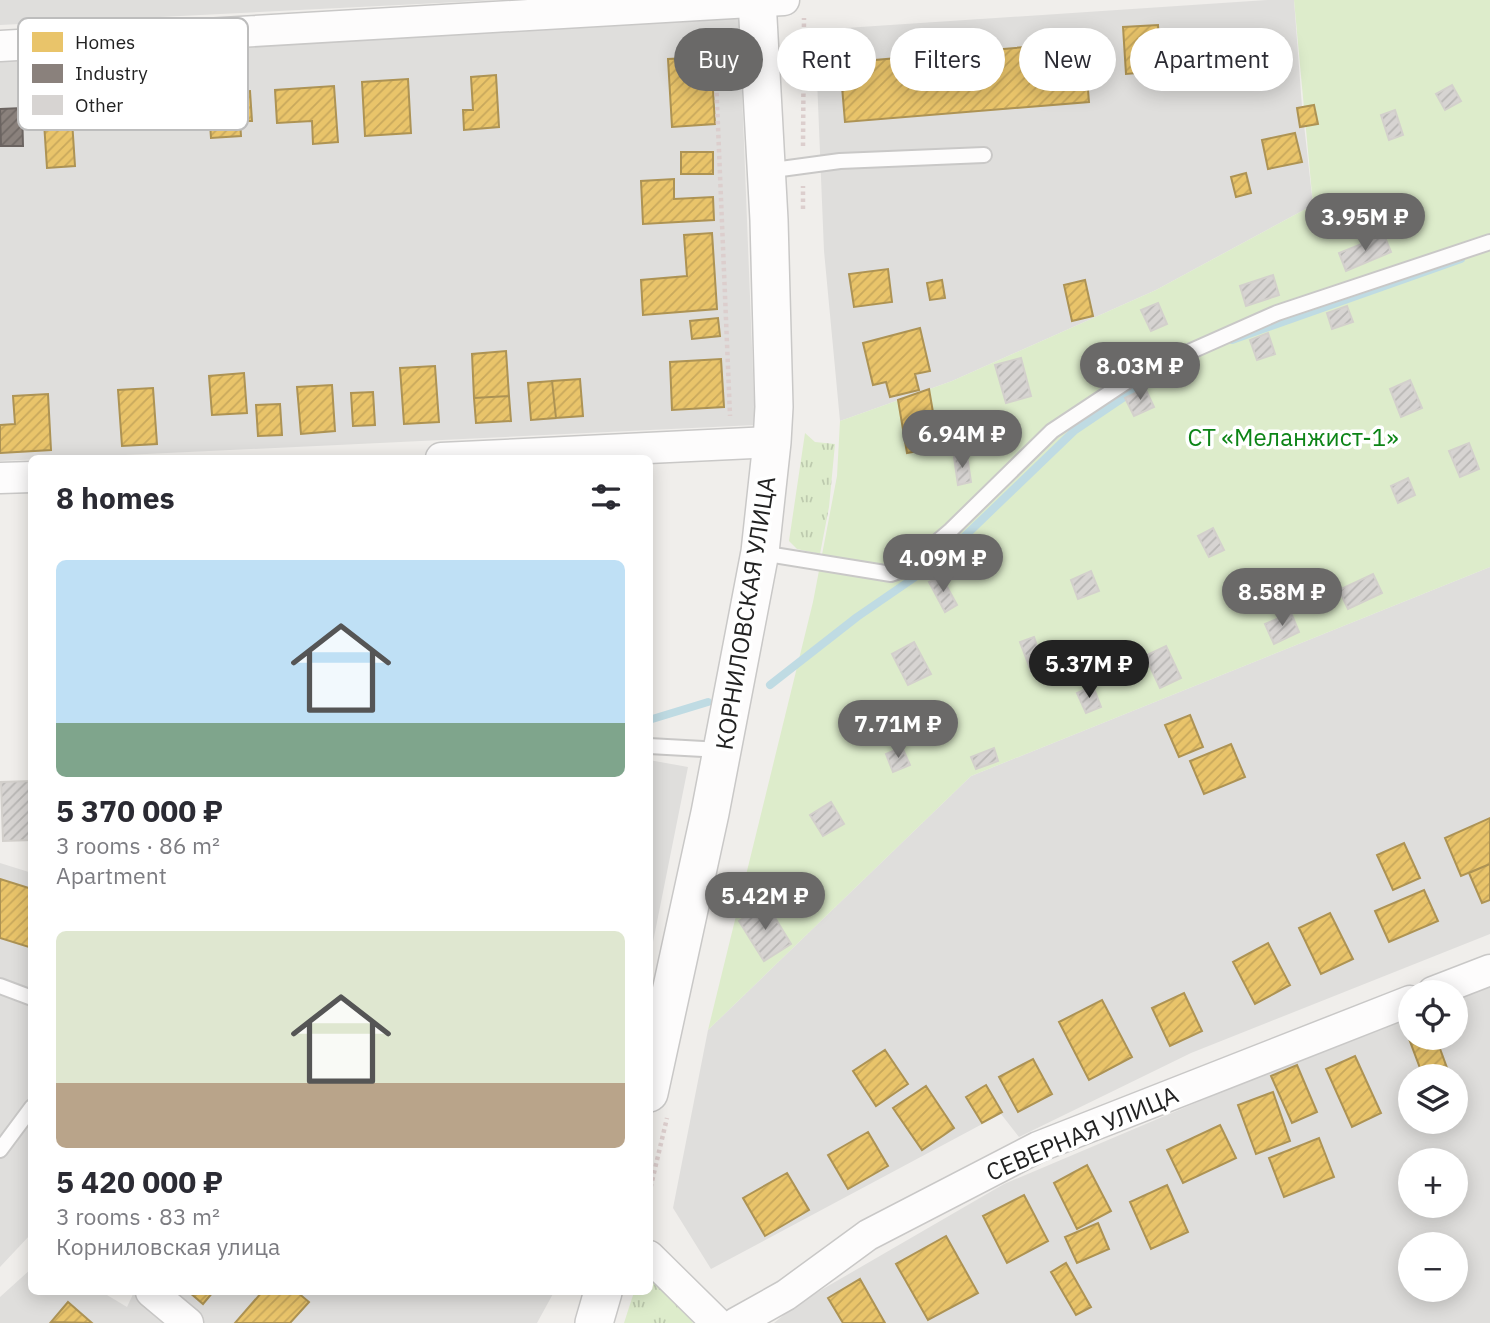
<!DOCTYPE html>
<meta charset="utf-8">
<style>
body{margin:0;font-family:"IBM Plex Sans",sans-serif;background:#f2f2f3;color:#2b2b33;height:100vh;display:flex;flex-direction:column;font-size:26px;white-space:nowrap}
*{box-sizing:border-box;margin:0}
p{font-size:23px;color:#7c7c81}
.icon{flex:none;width:38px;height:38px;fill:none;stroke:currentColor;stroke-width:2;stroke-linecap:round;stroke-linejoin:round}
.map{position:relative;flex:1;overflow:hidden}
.panel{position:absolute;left:28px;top:455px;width:625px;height:840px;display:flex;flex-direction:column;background:#fff;border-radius:10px;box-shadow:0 4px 18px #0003}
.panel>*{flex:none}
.hud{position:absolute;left:674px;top:28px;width:665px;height:63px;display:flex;gap:14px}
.controls{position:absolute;left:1398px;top:980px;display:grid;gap:14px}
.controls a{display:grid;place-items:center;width:70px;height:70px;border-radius:50%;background:#fff;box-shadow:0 4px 18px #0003;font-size:35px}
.price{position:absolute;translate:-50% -60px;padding:0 16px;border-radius:24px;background:#6a6968;color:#fff;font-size:23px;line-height:46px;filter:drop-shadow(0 2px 4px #0008)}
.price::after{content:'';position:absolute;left:50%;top:42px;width:21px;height:16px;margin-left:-10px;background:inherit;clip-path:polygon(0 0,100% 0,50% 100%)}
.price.on{background:#222;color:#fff}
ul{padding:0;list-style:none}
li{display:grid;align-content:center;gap:14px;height:371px;padding:0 28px}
li span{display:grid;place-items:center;height:217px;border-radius:10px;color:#555}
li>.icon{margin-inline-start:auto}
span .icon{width:126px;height:126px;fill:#fffc;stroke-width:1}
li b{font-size:30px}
h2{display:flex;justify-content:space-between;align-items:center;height:84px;padding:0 28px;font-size:30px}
.tag{padding:0 24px;border-radius:32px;background:#fff;box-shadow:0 4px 18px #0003;font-size:24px;line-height:63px}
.tag.on{background:#6a6968;color:#fff}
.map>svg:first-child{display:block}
</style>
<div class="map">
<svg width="1490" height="1323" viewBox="0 0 1490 1323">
<defs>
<pattern id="grass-tufts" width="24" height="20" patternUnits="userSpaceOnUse" patternTransform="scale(1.75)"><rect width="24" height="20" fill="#ddeccb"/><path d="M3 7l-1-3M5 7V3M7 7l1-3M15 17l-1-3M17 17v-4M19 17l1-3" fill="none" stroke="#bdcaae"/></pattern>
<pattern id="homes-hatch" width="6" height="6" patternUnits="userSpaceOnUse" patternTransform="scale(1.75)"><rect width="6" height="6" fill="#e9c46a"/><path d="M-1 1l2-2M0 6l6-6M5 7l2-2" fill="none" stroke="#c8a85c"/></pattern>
<pattern id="industry-hatch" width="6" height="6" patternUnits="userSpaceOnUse" patternTransform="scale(1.75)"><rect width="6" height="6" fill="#8a817c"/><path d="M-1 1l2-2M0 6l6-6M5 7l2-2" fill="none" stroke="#706965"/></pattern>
<pattern id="building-hatch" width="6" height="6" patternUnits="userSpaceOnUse" patternTransform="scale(1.75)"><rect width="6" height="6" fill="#d7d4d2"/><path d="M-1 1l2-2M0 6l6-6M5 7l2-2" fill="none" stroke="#b8b6b4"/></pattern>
</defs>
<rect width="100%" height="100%" fill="#f0eeeb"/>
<path fill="#dfdedc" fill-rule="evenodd" d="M0,0H499L0,25Z
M1267,0H1294L1302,107L1313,205L1156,290L952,381L840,421L824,251L815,30Z
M739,15L755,425L0,461V53Z
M1490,567V934L1191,1053L1019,1137L1001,1114L711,1269L673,1208L708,1030L971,776Z
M649,760L688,767L649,962Z
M0,863L32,873L31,1234L0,1267Z
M1490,985V1323H774L797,1304L1004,1184L1349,1038L1410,1014V1038H1456V997ZM1410,1076H1456V1122H1410ZM1410,1160H1456V1206H1410ZM1410,1244H1456V1290H1410Z
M31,1269L32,1292H102L127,1307L134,1292H554L537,1323H0V1297Z"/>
<path fill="url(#grass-tufts)" d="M805,433L815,442L835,444L829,507L820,554L797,549L789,541Z
M649,1274L687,1312L693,1323H624L634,1292H649Z"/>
<path fill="#ddeccb" d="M1294,0H1490V567L971,776L708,1030L813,602L837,476L840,421L952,381L1156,290L1313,205Z"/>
<path fill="url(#homes-hatch)" stroke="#ad9354" stroke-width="2" d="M1158,25L1161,71L1126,74L1123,27Z
M1084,42L1089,102L845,122L840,63Z
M711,57L715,124L672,127L668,59Z
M496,75L499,127L464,130L463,110H473L471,77Z
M408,79L411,133L365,136L362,82Z
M334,86L338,142L313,144L312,121L277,123L275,90Z
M250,91L252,121H240L241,136L211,138L208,94Z
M71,105L75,166L47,168L43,107Z
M1314,105L1318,124L1300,127L1297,108Z
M1295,133L1302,162L1268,169L1262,140Z
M681,152H713V174H681Z
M1246,173L1251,193L1236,197L1231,177Z
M674,179V199L713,197L714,220L643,224L641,181Z
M712,233L717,309L643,315L641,280L687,276L684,235Z
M888,269L892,302L854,307L849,274Z
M942,280L945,298L930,300L927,283Z
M1085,280L1093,316L1072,321L1064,285Z
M718,318L720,336L692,339L690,321Z
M920,328L930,371L915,374L919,390L890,397L886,382L873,385L863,343Z
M506,351L509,396L474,398L472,354Z
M721,359L724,407L672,410L670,362Z
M435,366L439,422L404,424L400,368Z
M244,373L247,413L212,415L209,376Z
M580,379L583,416L556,418L552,381Z
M552,381L556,418L531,420L528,383Z
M332,385L335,431L301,434L297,387Z
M153,388L157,444L122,446L118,390Z
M929,389L939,447L907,453L898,400Z
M373,392L375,425L353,426L351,393Z
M48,394L51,450L0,453V425L15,424L13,396Z
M509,396L511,421L476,423L474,398Z
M280,404L282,435L258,436L256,405Z
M1190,715L1203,747L1179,757L1165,725Z
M1231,744L1245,777L1204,794L1190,761Z
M1490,818V864L1461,876L1445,838Z
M1404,843L1420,878L1393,890L1377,855Z
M1490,864V900L1482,903L1469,873Z
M0,879L32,889V948L0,938Z
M1424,890L1438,921L1389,942L1375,911Z
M1330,913L1353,959L1321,974L1299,928Z
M1268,943L1290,985L1255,1004L1233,962Z
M1184,993L1202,1031L1170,1046L1152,1008Z
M1102,1000L1132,1057L1089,1080L1059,1022Z
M1408,1036L1436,1038L1450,1076H1423Z
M885,1050L908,1084L876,1106L853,1071Z
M1355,1056L1381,1113L1352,1127L1326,1069Z
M1033,1059L1052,1094L1018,1112L999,1077Z
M1297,1065L1317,1112L1292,1123L1271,1076Z
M986,1085L1002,1112L982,1123L966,1097Z
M926,1086L954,1128L922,1150L893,1108Z
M1273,1092L1290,1141L1256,1154L1238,1105Z
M1220,1125L1236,1158L1183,1183L1167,1150Z
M868,1132L888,1166L848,1189L828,1155Z
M1319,1138L1334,1177L1284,1197L1269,1158Z
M1087,1165L1111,1211L1077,1229L1054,1183Z
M787,1173L809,1210L765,1236L743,1198Z
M1167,1185L1188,1232L1151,1249L1130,1202Z
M1024,1195L1048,1241L1007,1263L983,1216Z
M1098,1223L1109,1249L1077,1263L1065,1237Z
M946,1236L978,1293L928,1320L896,1264Z
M1066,1263L1091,1307L1076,1315L1051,1272Z
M860,1279L885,1323H843L828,1298Z
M189,1292H213L203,1304Z
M262,1292H297L309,1302L290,1323H235Z
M68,1302L92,1323L51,1322Z"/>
<path fill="url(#industry-hatch)" stroke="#6b6461" stroke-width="2" d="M22,108L23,146H1L0,109Z"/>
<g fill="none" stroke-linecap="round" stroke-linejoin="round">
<path stroke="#bfdbe3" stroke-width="8" d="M1232,340L1461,259
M770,685L857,617L940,560L1074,431L1157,375L1189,360
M649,720L708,702"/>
</g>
<path fill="url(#building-hatch)" stroke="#d3d0cc" stroke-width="2" d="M1452,85L1461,101L1445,110L1436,94Z
M1395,110L1403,135L1389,140L1381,115Z
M1384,235L1391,252L1346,271L1339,253Z
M1273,275L1279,295L1246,306L1240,286Z
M1158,303L1167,324L1151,331L1141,310Z
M1347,306L1353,322L1332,329L1327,313Z
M1268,333L1275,354L1257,360L1250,340Z
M1021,358L1031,396L1006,403L995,365Z
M1410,380L1422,408L1401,417L1390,389Z
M1145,388L1154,407L1134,416L1125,398Z
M1469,443L1479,469L1460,477L1449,451Z
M967,455L971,482L958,485L954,457Z
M1408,478L1415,495L1398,503L1391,486Z
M1213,528L1224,550L1209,557L1198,536Z
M1091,571L1099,591L1078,599L1071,580Z
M1373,574L1382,593L1348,609L1339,590Z
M941,576L957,605L945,612L929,582Z
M1291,613L1299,632L1274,644L1265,624Z
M1034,637L1044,666L1031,671L1020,642Z
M914,642L931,674L908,685L892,654Z
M1166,646L1181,678L1160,688L1145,656Z
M1093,686L1101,707L1086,713L1077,693Z
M902,747L910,765L893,772L886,754Z
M994,748L998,761L976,769L971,757Z
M32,781V840L3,841L1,782Z
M831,802L844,824L823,836L810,815Z
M766,903L791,944L764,961L739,921Z"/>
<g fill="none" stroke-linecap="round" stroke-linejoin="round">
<g stroke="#c9c8c7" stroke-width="18">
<path id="service" d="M766,171L840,161L984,155
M761,553L891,574L905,569L951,530L1052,431L1135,376L1277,313L1490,242
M649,746L721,750
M0,986L32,998
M0,1150L32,1107"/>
</g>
<g stroke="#c9c8c7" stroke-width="33">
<path id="minor" d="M0,46L784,0
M441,458L772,442
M0,478L32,477
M1433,992L1490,970
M649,1256L717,1323
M151,1292L188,1323
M736,1323L786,1295L868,1235L1038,1147L1410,1001"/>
</g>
<g stroke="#c9c8c7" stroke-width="40">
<path id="tertiary" d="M649,1093L710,813L760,552L772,442L774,407L769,220L757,0
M594,1323L603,1292"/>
</g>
<path stroke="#dccecd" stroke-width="4.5" stroke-dasharray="3.5 3.5" stroke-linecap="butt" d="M714,30L730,416
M803,146L804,18
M803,209V186
M649,1194L667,1118"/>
<use href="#service" stroke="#fdfcfc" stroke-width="14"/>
<use href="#minor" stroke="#fdfcfc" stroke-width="30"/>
<use href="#tertiary" stroke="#fdfcfc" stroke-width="37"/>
</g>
<g text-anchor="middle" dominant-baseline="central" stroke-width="7" stroke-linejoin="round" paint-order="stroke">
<g font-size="24" fill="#0c8416" stroke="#fff">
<text x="1293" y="437">СТ «Меланжист-1»</text>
</g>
<g font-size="24" fill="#222" stroke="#fff">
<text transform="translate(745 613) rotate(-81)">КОРНИЛОВСКАЯ УЛИЦА</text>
<text transform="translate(1082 1133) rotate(-23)">СЕВЕРНАЯ УЛИЦА</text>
</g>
</g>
<rect x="18" y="18" width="230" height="112" rx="10" fill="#fff" stroke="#bdbdbd" stroke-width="2"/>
<rect x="32" y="32" width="31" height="20" fill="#e9c46a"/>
<rect x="32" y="64" width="31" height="19" fill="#8a817c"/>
<rect x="32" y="95" width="31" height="20" fill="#d7d4d2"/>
<g font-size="19" fill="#222">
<text x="75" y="49">Homes</text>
<text x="75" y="80">Industry</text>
<text x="75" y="112">Other</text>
</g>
</svg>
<div class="controls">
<a><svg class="icon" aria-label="locate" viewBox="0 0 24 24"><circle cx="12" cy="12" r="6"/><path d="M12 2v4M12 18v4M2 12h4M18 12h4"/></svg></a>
<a><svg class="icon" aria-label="layers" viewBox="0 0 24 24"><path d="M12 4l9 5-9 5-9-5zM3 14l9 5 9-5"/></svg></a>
<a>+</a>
<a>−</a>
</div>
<b class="price" style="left:1365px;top:253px">3.95M ₽</b>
<b class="price" style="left:1140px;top:402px">8.03M ₽</b>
<b class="price" style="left:962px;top:470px">6.94M ₽</b>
<b class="price" style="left:943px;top:594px">4.09M ₽</b>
<b class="price" style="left:1282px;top:628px">8.58M ₽</b>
<b class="price on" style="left:1089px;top:700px">5.37M ₽</b>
<b class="price" style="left:898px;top:760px">7.71M ₽</b>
<b class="price" style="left:765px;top:932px">5.42M ₽</b>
<div class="hud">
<a class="tag on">Buy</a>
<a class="tag">Rent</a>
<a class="tag">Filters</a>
<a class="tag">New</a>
<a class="tag">Apartment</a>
</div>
<section class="panel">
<h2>8 homes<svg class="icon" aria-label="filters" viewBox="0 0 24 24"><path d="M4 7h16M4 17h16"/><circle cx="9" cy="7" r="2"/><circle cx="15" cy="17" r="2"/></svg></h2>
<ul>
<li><span style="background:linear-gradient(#bfe0f5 75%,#7fa58c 0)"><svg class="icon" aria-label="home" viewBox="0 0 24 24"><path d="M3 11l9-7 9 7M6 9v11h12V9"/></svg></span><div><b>5 370 000 ₽</b><p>3 rooms · 86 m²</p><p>Apartment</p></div></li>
<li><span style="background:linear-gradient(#dfe7d0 70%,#b9a48a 0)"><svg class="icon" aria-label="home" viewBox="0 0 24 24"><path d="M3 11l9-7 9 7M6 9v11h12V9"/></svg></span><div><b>5 420 000 ₽</b><p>3 rooms · 83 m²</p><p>Корниловская улица</p></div></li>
</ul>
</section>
</div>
